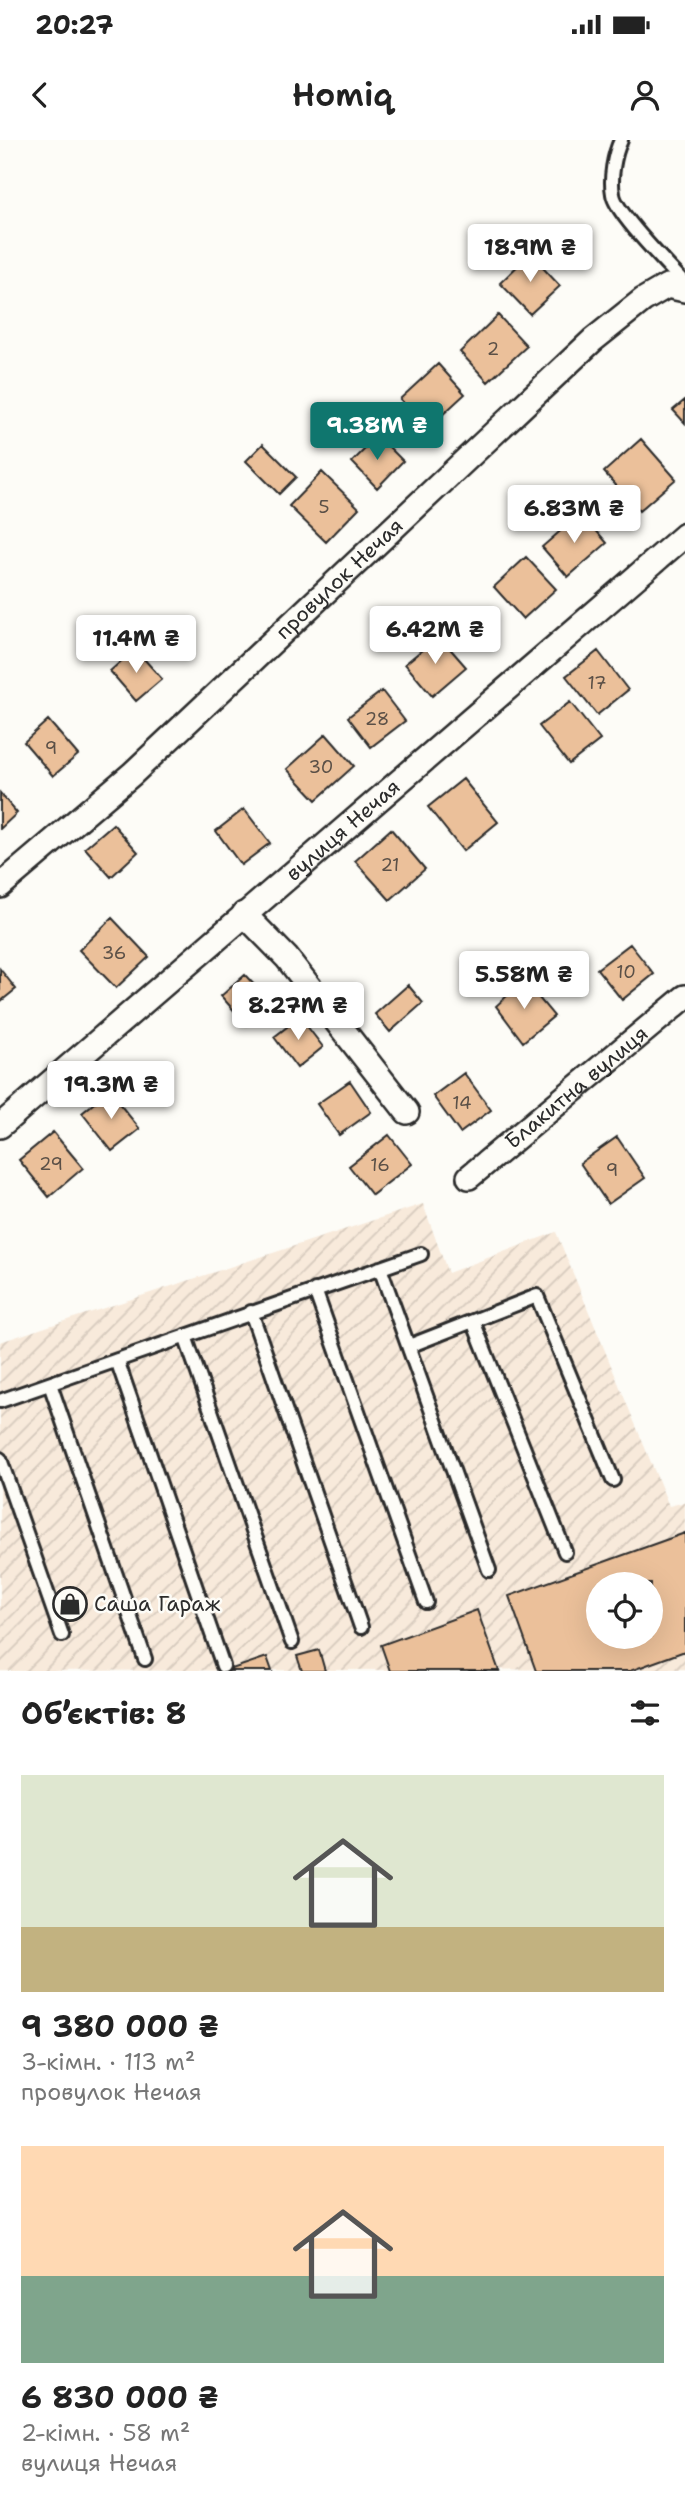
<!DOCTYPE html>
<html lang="uk">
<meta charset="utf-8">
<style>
body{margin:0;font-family:"Shantell Sans",sans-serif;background:#f2f2f2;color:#222;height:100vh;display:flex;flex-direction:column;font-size:26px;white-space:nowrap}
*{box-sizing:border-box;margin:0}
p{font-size:23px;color:#767676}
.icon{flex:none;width:38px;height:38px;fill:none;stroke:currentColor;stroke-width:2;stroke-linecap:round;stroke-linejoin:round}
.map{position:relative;height:1531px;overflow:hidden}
.panel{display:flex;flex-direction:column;background:#fff;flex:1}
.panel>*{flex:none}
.tools{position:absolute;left:586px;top:1432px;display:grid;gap:14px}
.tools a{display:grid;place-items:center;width:77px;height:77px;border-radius:50%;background:#fff;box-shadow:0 7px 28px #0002;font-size:35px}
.price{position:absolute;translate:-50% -60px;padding:0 16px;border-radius:7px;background:#fff;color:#222;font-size:23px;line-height:46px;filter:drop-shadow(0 2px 4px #0008)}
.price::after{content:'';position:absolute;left:50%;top:42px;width:21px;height:16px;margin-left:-10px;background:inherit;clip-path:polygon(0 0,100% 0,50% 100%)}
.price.current{background:#0f766e;color:#fff}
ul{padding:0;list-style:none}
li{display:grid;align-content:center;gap:14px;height:371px;padding:0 21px}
li span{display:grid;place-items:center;height:217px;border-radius:0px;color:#555}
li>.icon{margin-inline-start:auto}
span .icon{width:126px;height:126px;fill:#fffc;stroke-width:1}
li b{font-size:30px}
h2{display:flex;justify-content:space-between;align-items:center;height:84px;padding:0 21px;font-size:30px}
.status{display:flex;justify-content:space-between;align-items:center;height:49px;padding:0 35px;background:#fff;direction:ltr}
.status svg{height:19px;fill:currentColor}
header{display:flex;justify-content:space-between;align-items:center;height:91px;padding:0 21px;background:#fff;font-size:32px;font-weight:600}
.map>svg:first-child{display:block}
</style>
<div class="status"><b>20:27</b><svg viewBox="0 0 49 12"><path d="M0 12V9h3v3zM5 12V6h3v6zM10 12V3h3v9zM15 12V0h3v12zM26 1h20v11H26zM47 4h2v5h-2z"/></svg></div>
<header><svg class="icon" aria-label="back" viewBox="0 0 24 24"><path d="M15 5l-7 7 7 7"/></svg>Homiq<svg class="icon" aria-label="person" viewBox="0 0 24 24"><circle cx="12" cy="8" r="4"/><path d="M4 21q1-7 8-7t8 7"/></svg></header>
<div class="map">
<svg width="685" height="1531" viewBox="0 0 685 1531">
<defs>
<pattern id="industrial-furrows" width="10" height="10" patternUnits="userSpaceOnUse" patternTransform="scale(1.75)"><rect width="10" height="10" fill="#f8eadb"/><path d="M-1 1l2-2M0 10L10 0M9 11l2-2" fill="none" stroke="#d5c9bc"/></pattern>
</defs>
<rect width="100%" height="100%" fill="#fdfcf7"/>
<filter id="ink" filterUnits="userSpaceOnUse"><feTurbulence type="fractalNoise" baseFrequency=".0143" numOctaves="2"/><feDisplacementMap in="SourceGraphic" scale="14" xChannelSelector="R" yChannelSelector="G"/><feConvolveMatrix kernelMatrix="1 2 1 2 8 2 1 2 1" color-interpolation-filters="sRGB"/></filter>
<g filter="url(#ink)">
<path fill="url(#industrial-furrows)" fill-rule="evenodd" d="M423,1064L448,1133L556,1092L669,1366L685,1362V1529L0,1531V1202ZM598,1444H651V1496H598Z"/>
<path fill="#ebc09a" stroke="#2b2b2b" stroke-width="2" fill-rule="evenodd" d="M530,114L560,146L530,174L500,143Z
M498,175L527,206L488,242L460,212Z
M438,224L465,254L427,289L400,259Z
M685,260V283L673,270Z
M378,296L403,321L377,348L352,322Z
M641,299L676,339L639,371L604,332Z
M263,304L296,337L279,354L246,321Z
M322,332L359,368L326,402L289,366Z
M581,373L607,403L568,437L542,407Z
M526,417L556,449L523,479L494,447Z
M439,496L466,527L432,556L405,524Z
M135,509L162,539L136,561L110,531Z
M598,511L628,550L597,575L566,536Z
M382,551L405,581L371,607L348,577Z
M570,562L600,600L569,624L539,586Z
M48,580L78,615L53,636L24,602Z
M326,594L354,626L316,660L287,629Z
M463,639L498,682L463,711L428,667Z
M0,653L17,673L0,689Z
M244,669L270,703L241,725L216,691Z
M113,684L138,712L111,737L85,708Z
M391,689L425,729L390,760L355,721Z
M112,778L149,817L116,848L79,810Z
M630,804L654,834L622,860L597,829Z
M0,829L16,849L0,862Z
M245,835L271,863L247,885L221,856Z
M524,840L554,876L523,902L496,866Z
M408,845L423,863L390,892L375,874Z
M300,877L323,907L297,928L274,897Z
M464,933L491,970L460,993L433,956Z
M350,941L371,972L339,995L317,964Z
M109,951L140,989L112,1011L82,973Z
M53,992L83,1028L49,1057L19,1020Z
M389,995L412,1024L372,1055L349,1026Z
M617,997L645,1038L608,1064L580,1023Z
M685,1393V1511L630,1531H536L509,1456ZM598,1444H651V1496H598Z
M477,1470L499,1531H390L381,1505Z
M319,1510L325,1531H302L297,1516Z
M267,1517L272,1531H226Z"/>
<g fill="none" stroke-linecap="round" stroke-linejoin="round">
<g stroke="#2b2b2b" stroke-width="18">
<path id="service" d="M621,0C614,15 610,38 613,54C615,73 670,127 685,144
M380,1128L489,1430
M315,1150L426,1462
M251,1172L361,1487
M473,1181L565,1412
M185,1196L292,1502
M409,1206L537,1156L613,1340
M117,1220L223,1526
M50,1244L145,1519
M0,1261L421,1114
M0,1319L62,1495"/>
</g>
<g stroke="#2b2b2b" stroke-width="28">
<g id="minor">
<path id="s1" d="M0,746L132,634L593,200L643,160L667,146L685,150"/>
<path d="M244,774L287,818L407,972"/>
<path id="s2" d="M0,986L685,395"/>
<path id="s3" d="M469,1037L685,857"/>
</g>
</g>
<use href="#service" stroke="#fdfcf7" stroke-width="12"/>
<use href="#minor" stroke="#fdfcf7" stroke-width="23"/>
</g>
</g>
<defs>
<g id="shop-ring" transform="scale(1.75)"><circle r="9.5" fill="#fdfcf7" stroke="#2b2b2b" stroke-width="1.5"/><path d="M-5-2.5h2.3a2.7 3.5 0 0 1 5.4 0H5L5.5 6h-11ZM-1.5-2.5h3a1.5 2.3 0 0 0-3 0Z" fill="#2b2b2b"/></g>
</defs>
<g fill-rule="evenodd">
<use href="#shop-ring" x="70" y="1464"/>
</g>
<g text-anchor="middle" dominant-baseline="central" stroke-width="5" stroke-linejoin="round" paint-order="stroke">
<g font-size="18" fill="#5b5047">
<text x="493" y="209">2</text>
<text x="324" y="367">5</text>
<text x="597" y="543">17</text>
<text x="377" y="579">28</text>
<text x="51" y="608">9</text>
<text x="321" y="627">30</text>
<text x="390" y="725">21</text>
<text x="114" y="813">36</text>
<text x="626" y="832">10</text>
<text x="462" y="963">14</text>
<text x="51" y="1024">29</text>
<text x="380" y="1025">16</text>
<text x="612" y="1030">9</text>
</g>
<g font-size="21" fill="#2b2b2b" stroke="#fdfcf7">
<text stroke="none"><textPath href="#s1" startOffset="458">провулок Нечая</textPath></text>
<text stroke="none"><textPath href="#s2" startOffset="453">вулиця Нечая</textPath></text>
<text stroke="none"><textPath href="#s3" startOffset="140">Блакитна вулиця</textPath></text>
</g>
<g font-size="21" fill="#2b2b2b" stroke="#fdfcf7" text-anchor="start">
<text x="94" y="1464">Саша Гараж</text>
</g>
</g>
</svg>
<div class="tools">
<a><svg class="icon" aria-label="locate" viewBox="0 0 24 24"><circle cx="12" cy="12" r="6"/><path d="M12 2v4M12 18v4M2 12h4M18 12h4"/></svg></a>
</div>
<b class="price" style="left:530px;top:144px">18.9M ₴</b>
<b class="price current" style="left:377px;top:322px">9.38M ₴</b>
<b class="price" style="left:574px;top:405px">6.83M ₴</b>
<b class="price" style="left:435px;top:526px">6.42M ₴</b>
<b class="price" style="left:136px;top:535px">11.4M ₴</b>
<b class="price" style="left:524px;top:871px">5.58M ₴</b>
<b class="price" style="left:298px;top:902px">8.27M ₴</b>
<b class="price" style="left:111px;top:981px">19.3M ₴</b>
</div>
<section class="panel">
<h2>Об’єктів: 8<svg class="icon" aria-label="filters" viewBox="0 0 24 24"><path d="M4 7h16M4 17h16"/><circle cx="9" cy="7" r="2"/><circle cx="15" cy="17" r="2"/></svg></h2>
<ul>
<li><span style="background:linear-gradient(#dfe7d0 70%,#c2b280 0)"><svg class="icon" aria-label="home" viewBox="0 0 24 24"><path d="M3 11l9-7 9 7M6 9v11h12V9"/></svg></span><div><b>9 380 000 ₴</b><p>3-кімн. · 113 m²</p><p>провулок Нечая</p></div></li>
<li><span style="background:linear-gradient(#ffd9b3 60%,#7fa58c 0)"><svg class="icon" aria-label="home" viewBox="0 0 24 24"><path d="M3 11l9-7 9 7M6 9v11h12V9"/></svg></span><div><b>6 830 000 ₴</b><p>2-кімн. · 58 m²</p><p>вулиця Нечая</p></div></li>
</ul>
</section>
